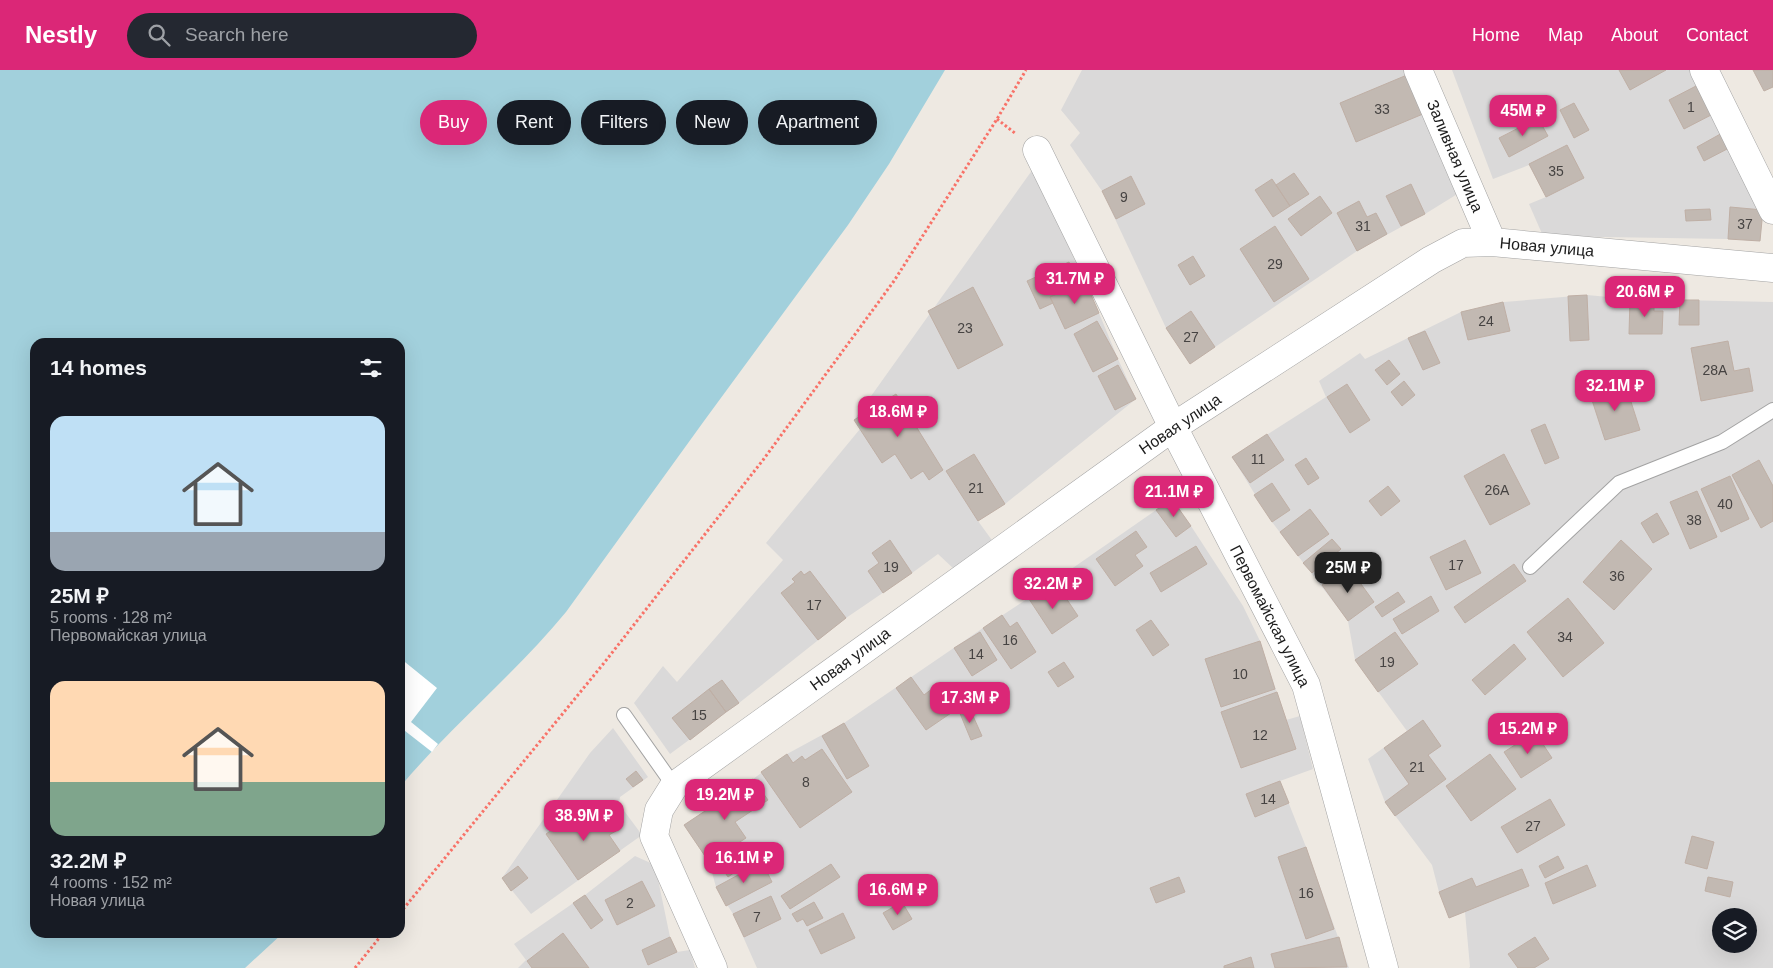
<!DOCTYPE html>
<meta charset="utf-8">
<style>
body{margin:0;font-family:Arial,sans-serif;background:#242831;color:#f1f3f6;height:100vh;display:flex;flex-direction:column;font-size:19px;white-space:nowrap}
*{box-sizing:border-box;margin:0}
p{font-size:16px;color:#9ea1a6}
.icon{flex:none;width:28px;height:28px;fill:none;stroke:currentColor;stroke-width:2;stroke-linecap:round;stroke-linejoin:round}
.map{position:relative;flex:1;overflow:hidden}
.details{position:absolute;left:30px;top:268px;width:375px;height:600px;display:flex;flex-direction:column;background:#171b24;border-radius:15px;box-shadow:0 5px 20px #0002}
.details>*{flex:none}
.banner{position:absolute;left:420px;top:30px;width:475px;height:45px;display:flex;gap:10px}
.buttons{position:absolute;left:1712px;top:838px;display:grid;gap:10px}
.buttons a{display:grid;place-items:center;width:45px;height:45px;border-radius:50%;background:#171b24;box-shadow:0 5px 20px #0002;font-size:25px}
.price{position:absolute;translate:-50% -42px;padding:0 11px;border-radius:10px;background:#db2777;color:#fff;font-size:16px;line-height:32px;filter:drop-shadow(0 1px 2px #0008)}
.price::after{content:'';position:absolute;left:50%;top:30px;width:15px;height:11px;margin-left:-8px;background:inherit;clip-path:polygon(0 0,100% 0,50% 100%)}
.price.current{background:#222;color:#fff}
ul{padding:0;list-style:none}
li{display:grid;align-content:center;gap:10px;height:265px;padding:0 20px}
li span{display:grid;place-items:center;height:155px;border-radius:15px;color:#555}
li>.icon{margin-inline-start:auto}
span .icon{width:90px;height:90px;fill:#fffc;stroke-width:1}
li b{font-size:21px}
h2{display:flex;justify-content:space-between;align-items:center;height:60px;padding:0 20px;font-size:21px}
.tag{padding:0 18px;border-radius:22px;background:#171b24;box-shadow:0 5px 20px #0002;font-size:18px;line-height:45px}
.tag.current{background:#db2777;color:#fff}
header{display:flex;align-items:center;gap:30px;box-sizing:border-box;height:70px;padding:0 25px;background:#db2777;color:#fff}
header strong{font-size:24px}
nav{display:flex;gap:28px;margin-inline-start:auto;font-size:18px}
.search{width:350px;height:45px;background:#242831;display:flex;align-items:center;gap:12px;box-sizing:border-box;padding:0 18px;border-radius:28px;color:#9ea1a6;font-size:19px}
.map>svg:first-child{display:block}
</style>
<header>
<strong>Nestly</strong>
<div class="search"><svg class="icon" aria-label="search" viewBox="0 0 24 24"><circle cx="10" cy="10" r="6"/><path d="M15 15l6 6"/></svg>Search here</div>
<nav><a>Home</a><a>Map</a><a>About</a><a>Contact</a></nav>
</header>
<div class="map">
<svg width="1773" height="898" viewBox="0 0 1773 898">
<rect width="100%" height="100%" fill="#eee9e2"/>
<path fill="#dad9d9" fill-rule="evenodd" d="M1082,0H1412L1459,123L1425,144L1357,181L1190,294L1166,258L1102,121L1070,75L1080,63L1061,40Z
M1452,0H1694L1763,140L1760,171L1728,169L1543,166L1529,134L1546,127L1529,95L1493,109Z
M1033,99L1099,243L1118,289L1136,329L1005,434L978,451L994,473L954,499L938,484L912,503L846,548L739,633L670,684L634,633L663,596L677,612L783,490L766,473L860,359L854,350Z
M1587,225L1630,229L1773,232V898H1469L1470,897L1465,842L1449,848L1439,822L1432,795L1385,732L1368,689L1407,661L1355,590L1348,551L1272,452L1232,387L1326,327L1319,311L1360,283L1365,289L1461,242L1504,232ZM1721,846H1749V874H1721Z
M1172,429L1191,456L1243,536L1260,571L1286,650L1300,646L1313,699L1280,711L1306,777L1349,898H757L733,844L716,817L709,792L684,755L753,709L787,684L844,653L983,558L1044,518Z
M613,658L648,707L620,727L619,734L642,765L531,844L502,808L590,683Z
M635,786L655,795L670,867L677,882L690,880L695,898H518L526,890L514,874L585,825Z"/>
<path fill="#a2d0dc" d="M0,0H945L889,94L848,155L704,351L566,542C515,604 452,655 400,717V272H35V862L283,863L245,898H0Z"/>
<path fill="#fff" d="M400,588L437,618L411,652L438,674L432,682L400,657Z"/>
<path fill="#c2b9b2" stroke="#bfafa5" d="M1619,0H1666L1630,20Z
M1753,0H1773V17L1764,21Z
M1407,5L1423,44L1356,72L1340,33Z
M1698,15L1713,44L1684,59L1669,30Z
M1574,33L1589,60L1574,68L1560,40Z
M1538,48L1548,66L1509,87L1499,68Z
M1724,62L1731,77L1704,91L1697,77Z
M1567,75L1584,108L1546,127L1529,94Z
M1294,103L1309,124L1290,136L1276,115Z
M1131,106L1145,134L1116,149L1102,121Z
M1272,109L1290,136L1273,147L1255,120Z
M1411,114L1425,144L1401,156L1386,126Z
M1320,126L1332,143L1301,166L1288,149Z
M1359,131L1367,147L1376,143L1387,164L1357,181L1337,143Z
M1730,137L1763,140L1760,171L1728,169Z
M1710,139L1711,150L1686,151L1685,140Z
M1275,156L1309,209L1274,232L1240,179Z
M1193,186L1205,206L1190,215L1178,195Z
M1069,192L1079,214L1050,227L1053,233L1040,239L1027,211Z
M1085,211L1099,243L1065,259L1050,227Z
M973,217L1003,275L958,299L928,241Z
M1587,225L1589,270L1570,271L1568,226Z
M1630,229H1654V241H1663L1662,264H1629Z
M1680,230H1699V255H1679Z
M1503,232L1510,261L1468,270L1461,242Z
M1191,241L1215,277L1190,294L1166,258Z
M1097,251L1118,289L1093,302L1074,264Z
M1425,261L1440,293L1423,300L1408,268Z
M1728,271L1734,301L1749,298L1753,321L1701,331L1691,278Z
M1389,290L1400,304L1387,315L1375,300Z
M1118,295L1136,329L1115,340L1098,306Z
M1404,311L1415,325L1402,336L1391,322Z
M1625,313L1640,360L1605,370L1590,324Z
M1347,314L1370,350L1350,363L1327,327Z
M896,324L943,400L929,410L923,401L911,409L895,384L882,393L854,350Z
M1545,354L1559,388L1545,394L1531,360Z
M1267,364L1284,390L1250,413L1232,387Z
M974,384L1005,434L978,451L946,401Z
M1504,384L1530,434L1490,455L1464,406Z
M1306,388L1319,408L1308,415L1295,395Z
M1759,390L1773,416V451L1761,458L1732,405Z
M1730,406L1749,449L1721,462L1701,419Z
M1272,413L1290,440L1272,452L1254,425Z
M1388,416L1400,431L1381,446L1369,431Z
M1697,421L1717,467L1690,479L1670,432Z
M1172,429L1191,456L1176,467L1156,440Z
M1310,439L1329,464L1298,486L1280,462Z
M1657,443L1669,464L1653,473L1641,453Z
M1136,461L1147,477L1135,485L1143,496L1115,516L1096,489Z
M1332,469L1341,479L1312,503L1303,493Z
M890,470L912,503L883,523L868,501L879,493L872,483Z
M1465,470L1481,503L1446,520L1430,487Z
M1621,470L1652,499L1614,540L1583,512Z
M1196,476L1207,494L1161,522L1150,503Z
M1514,494L1526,511L1465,553L1454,537Z
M1348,496L1374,532L1348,551L1322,515Z
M801,501L804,505L810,501L846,548L818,570L781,523L795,512L792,509Z
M1044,518L1052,530L1062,522L1078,546L1052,564L1029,529Z
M1398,522L1405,532L1382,547L1375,537Z
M1431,526L1439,541L1402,564L1393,549Z
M1568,528L1604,573L1563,607L1527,562Z
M1002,545L1010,557L1017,552L1036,582L1011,599L983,558Z
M1151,550L1169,575L1153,586L1136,560Z
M980,562L997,590L972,606L954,578Z
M1395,562L1418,594L1378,622L1355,590Z
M1260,571L1275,619L1221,637L1205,589Z
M1514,574L1526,589L1485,625L1472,610Z
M1064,592L1074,607L1058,617L1048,602Z
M911,607L924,625L933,618L951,643L926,660L896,618Z
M722,610L739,633L726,642L709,619Z
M709,619L726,642L690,670L672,648Z
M1277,622L1296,679L1241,698L1221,642Z
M969,637L982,666L971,670L959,641Z
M1423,650L1441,676L1428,685L1446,709L1395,746L1385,732L1409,714L1384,678Z
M844,653L869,696L847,709L822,666Z
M1535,662L1552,688L1521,708L1504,682Z
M822,679L852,722L800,758L761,702L787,684L793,693L802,686L805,690Z
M1490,684L1516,719L1471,751L1446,716Z
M636,701L643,710L633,717L626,709Z
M753,709L768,730L735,752L746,768L709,792L684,755Z
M1280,711L1289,733L1255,747L1246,724Z
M1550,729L1565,755L1517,783L1501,757Z
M588,735L600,752L606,747L616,761L609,765L620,781L578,810L546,764Z
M1692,766L1714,772L1707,799L1685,793Z
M747,776L755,788L728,807L720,795Z
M1306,777L1334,859L1306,869L1278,787Z
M1558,786L1564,798L1545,808L1539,796Z
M762,792L772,812L726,836L716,817Z
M831,794L840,807L790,839L781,826Z
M1587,795L1596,816L1553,834L1545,813Z
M518,796L528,808L511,821L502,808Z
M1522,799L1529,816L1449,848L1439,822L1472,808L1476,817Z
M1179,807L1185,822L1156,833L1150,818Z
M1708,807L1733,812L1730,827L1705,821Z
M642,811L655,836L617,855L605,830Z
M585,825L603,850L591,859L573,833Z
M771,826L781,849L744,867L733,844Z
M814,832L823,848L807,856L803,849L797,852L792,844Z
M902,832L912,849L893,860L883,843Z
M843,843L855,868L821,884L809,860Z
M563,863L589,898H532L527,891Z
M670,867L677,882L648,895L642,880Z
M1339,867L1347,897L1275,898L1271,884Z
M1535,867L1549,889L1534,898H1518L1508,884Z
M1251,887L1254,898H1224V896Z"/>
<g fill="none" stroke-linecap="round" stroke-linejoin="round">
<g stroke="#a3a3a3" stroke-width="16">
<path id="lane" d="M1530,497L1619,413L1722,372L1773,340
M624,645L674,716"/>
</g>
<g stroke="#a3a3a3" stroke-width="29">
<path id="street" d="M1418,0L1492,172
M1704,0L1773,140
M1037,80L1173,357L1306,615L1384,898
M713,898L654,766L659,740L674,716L1173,357L1431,190L1463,173L1492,172L1773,198"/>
</g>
<path stroke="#f87268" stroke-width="3" stroke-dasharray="2.5 2.5" stroke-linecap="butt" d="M997,49L1016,64
M400,843L604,593L763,390L894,211L997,49L1026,0
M355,898L384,862"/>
<use href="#lane" stroke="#fff" stroke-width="14"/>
<use href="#street" stroke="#fff" stroke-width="28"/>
</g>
<g text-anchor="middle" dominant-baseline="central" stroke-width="4" stroke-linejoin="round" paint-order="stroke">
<g font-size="14" fill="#464342">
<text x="1691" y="37">1</text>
<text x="1382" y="39">33</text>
<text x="1556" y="101">35</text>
<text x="1124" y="127">9</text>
<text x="1745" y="154">37</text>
<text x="1363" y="156">31</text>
<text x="1275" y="194">29</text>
<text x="1486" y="251">24</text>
<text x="965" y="258">23</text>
<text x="1191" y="267">27</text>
<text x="1715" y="300">28А</text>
<text x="1258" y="389">11</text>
<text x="976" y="418">21</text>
<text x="1497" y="420">26А</text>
<text x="1725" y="434">40</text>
<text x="1694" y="450">38</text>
<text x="1456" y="495">17</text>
<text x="891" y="497">19</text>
<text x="1617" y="506">36</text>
<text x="814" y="535">17</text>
<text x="1565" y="567">34</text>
<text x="1010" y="570">16</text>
<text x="976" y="584">14</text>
<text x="1387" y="592">19</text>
<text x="1240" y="604">10</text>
<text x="699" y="645">15</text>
<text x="1260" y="665">12</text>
<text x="1417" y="697">21</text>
<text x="806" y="712">8</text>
<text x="1268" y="729">14</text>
<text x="1533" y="756">27</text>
<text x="1306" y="823">16</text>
<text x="630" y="833">2</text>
<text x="757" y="847">7</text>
</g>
<g font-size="16" fill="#1c1c1c" stroke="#fff">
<text transform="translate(1455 86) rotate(67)">Заливная улица</text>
<text transform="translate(1547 177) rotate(5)">Новая улица</text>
<text transform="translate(1180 354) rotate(-34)">Новая улица</text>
<text transform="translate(1270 546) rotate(63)">Первомайская улица</text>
<text transform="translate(850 589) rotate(-36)">Новая улица</text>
</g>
</g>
</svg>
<div class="buttons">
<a><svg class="icon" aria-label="layers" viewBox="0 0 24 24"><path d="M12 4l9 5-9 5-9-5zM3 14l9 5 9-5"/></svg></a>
</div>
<b class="price" style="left:1523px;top:67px">45M ₽</b>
<b class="price" style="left:1075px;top:235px">31.7M ₽</b>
<b class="price" style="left:1645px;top:248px">20.6M ₽</b>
<b class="price" style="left:1615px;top:342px">32.1M ₽</b>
<b class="price" style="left:898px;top:368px">18.6M ₽</b>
<b class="price" style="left:1174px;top:448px">21.1M ₽</b>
<b class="price current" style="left:1348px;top:524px">25M ₽</b>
<b class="price" style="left:1053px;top:540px">32.2M ₽</b>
<b class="price" style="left:970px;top:654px">17.3M ₽</b>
<b class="price" style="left:1528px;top:685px">15.2M ₽</b>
<b class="price" style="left:725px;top:751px">19.2M ₽</b>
<b class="price" style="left:584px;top:772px">38.9M ₽</b>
<b class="price" style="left:744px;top:814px">16.1M ₽</b>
<b class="price" style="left:898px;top:846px">16.6M ₽</b>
<div class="banner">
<a class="tag current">Buy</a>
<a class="tag">Rent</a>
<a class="tag">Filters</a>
<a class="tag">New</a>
<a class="tag">Apartment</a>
</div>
<section class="details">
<h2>14 homes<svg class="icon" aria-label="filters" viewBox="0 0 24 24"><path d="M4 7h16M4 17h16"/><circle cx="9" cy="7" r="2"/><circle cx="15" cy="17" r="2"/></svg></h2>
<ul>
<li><span style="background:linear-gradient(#bfe0f5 75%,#9aa5b1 0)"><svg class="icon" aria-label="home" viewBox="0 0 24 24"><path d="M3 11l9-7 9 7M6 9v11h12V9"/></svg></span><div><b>25M ₽</b><p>5 rooms · 128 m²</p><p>Первомайская улица</p></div></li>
<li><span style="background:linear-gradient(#ffd9b3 65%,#7fa58c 0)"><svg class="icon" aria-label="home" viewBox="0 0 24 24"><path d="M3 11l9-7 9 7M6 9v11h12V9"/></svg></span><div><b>32.2M ₽</b><p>4 rooms · 152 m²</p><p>Новая улица</p></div></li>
</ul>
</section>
</div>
